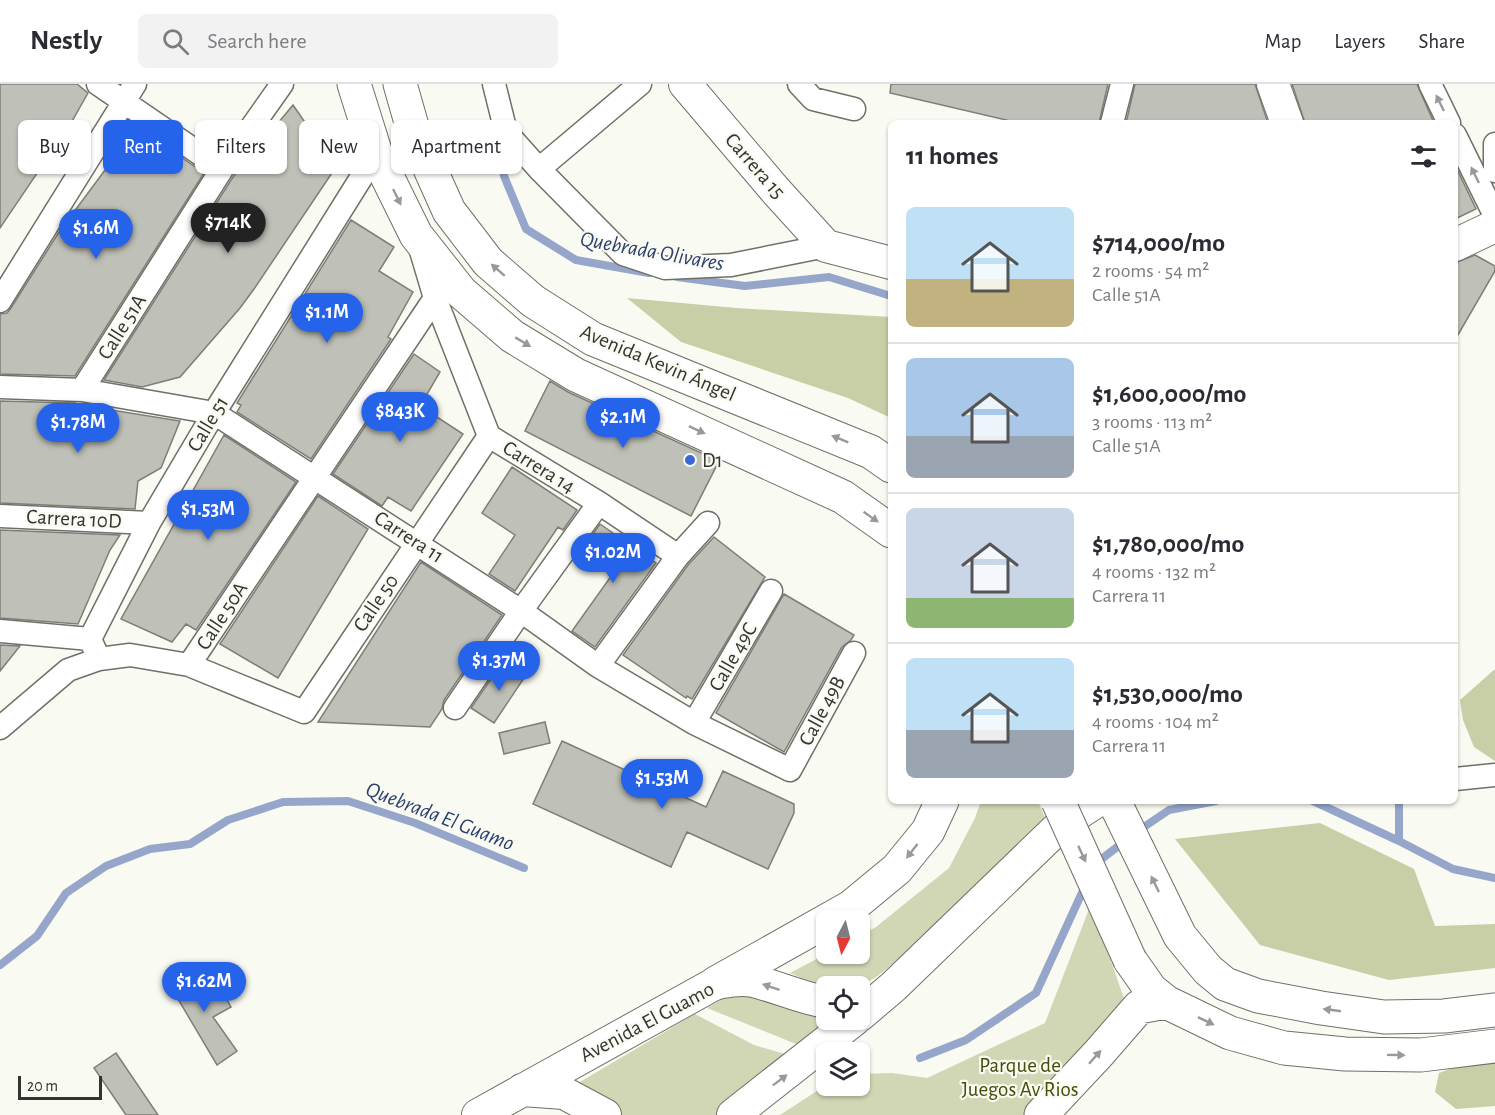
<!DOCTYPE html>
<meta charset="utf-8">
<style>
body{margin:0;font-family:"Alegreya Sans",sans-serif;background:#f2f2f3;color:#2b2b33;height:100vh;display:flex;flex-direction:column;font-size:22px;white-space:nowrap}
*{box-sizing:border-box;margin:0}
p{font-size:20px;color:#7c7c81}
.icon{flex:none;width:33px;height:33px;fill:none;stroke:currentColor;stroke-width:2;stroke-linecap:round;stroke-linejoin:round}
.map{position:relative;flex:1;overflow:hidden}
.panel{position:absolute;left:888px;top:36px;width:570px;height:684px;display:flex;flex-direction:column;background:#fff;border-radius:9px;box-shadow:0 2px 4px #0004}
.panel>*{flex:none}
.guide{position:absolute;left:18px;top:36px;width:570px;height:54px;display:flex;gap:12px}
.needle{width:39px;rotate:187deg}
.controls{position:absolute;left:816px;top:826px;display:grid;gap:12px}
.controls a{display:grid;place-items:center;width:54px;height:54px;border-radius:9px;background:#fff;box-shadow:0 2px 4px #0004;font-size:30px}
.scale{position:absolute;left:18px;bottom:15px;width:84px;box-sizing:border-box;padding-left:6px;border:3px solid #333430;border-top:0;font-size:16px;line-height:21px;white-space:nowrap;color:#333430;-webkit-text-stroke:4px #f9faf1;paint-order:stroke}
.price{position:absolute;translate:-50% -51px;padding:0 14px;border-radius:21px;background:#2563eb;color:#fff;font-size:20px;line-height:39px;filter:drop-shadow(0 2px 3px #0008)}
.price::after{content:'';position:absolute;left:50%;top:36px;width:18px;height:14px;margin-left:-9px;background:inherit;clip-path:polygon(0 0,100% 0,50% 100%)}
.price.selected{background:#222;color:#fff}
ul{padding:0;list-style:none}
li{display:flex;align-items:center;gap:18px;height:150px;padding:0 18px}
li+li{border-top:2px solid #e1e1e2}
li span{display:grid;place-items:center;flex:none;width:168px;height:120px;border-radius:9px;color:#555}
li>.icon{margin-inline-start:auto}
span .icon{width:72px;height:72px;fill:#fffc;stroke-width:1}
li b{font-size:26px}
h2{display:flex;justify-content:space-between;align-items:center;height:72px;padding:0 18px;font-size:26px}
.tag{padding:0 21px;border-radius:9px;background:#fff;box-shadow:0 2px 4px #0004;font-size:21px;line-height:54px}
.tag.selected{background:#2563eb;color:#fff}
header{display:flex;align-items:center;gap:36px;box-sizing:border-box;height:84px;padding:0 30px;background:#fff;border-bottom:2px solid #e1e1e2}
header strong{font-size:28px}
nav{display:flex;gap:33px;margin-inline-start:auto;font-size:21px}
.search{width:420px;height:54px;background:#f2f2f3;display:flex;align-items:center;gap:15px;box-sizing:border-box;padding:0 21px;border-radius:9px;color:#7c7c81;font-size:22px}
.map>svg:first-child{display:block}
</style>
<header>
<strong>Nestly</strong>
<div class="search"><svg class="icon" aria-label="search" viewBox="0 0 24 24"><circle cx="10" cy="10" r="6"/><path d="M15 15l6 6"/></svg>Search here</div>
<nav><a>Map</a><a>Layers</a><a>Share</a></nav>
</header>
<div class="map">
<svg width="1495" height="1031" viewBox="0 0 1495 1031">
<rect width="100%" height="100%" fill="#f9faf1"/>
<path fill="#d1d7b4" d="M981,717H1038L1049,744C999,789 950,837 896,877C887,884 876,895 866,898C838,906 816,901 790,889L826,870H860V852L876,843L949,784L975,734Z
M1091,820L1127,923L1039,1031H780L826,1001L860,1002V990L892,989L927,994L1045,939Z
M751,906L826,928V936H834L801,962L707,924L729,911Z
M695,930L754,961L795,973L722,1031H617L568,1005Z"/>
<path fill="#c8cea5" d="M627,214L736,224L891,233V334L848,314L681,258Z
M1495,585V677L1474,663L1463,636L1460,616Z
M1320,739L1414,785L1435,842L1495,840V884L1389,896L1260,861L1175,755Z
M1495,976V1022L1456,1025L1435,1008L1439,989L1469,978Z"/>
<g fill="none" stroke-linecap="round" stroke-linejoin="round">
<path stroke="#95a6ca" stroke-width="8" d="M494,42L504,92L526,145L576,176L649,189
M677,193L745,202L829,193L891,212
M1313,717L1399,757L1453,785L1495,794
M1399,717V757
M1135,749L1169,726L1216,717
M1095,780L1125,757
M0,881L37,852L66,809L106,782L150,765L190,760L228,736L283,718L348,717L415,739L524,784
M920,974L966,956L1036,909L1086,800"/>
</g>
<path fill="#bfc1b8" stroke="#7d7f76" stroke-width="1.5" d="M0,0H77L88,9L71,39L0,144Z
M891,0H1108L1099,39H1019L890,9Z
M1135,0H1255L1268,39H1126Z
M1292,0H1417L1434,39H1305Z
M293,21L336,83L254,205L240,224L180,293L142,303L104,296L233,93Z
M137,43L204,89L75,292L0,290V230L7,229L11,224L59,148Z
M1455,81L1476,125L1455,135Z
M351,136L394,163L379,187L413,208L388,253L391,255L311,375L237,328L241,321L237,319Z
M1475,171L1495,182V187L1455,256V179Z
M414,270L440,288L420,322L463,350L411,427L388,413L382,422L333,390Z
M550,297L568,308L719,377L691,432L525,347Z
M0,317L75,319L74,320L180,337L161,384L138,397L135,425L0,419Z
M224,351L296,398L196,546L186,540L172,558L121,535Z
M512,383L577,426L563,446L558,443L515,507L489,490L515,451L482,429Z
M318,412L368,445L278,594L220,560Z
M600,440L656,479L595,563L572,547L617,484L585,461Z
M0,446L120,451L110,466L78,540L0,534Z
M714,453L765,493L692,615L687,612L686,614L623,571L688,481Z
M421,478L502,531L444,616L442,625L430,643L318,638Z
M784,510L854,551L851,556L842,563L784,668L716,629Z
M0,561L20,562L0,587Z
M504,576L526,591L494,639L471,624Z
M545,638L550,659L504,670L499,649Z
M562,657L706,723L723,687L794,720V729L768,785L687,748L671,783L533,720Z
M179,884L185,893L189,891L200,910L218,900L231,923L213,933L237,967L217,981L165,893Z
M116,969L158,1031H126L94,984Z"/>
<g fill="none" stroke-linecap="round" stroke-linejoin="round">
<g stroke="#6f7068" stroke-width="25">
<path id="street" d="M98,0L222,85
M494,0L506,48L539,85L623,170L665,184L731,181L826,162
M799,0L813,15L854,25
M1430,0L1449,39
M1112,39L1122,0
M1455,51L1495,132
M1495,60V87
M539,85L640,0
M421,167L435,214L489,352L599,419L678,472
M0,217L135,0
M0,303L82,306L214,329L521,527L598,582L694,639L790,686L854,569
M82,306L222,85L282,0
M0,432L149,439
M0,547L90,555
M99,575L90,555L149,439L214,329L376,70
M189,581L435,214
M598,582L678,472L708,439
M455,624L521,527L599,419
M694,639L771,507
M0,644L68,586L99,575L130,571L189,581L304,628L489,352
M1455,695L1495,691"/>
</g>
<g stroke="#6f7068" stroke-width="34">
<path id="secondary" d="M685,0L776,107L826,162L891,179
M1273,0L1287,39
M1455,161L1495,142
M860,931L893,903L1063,739L1097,717
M522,1006L564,1009L605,1031
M478,1031L716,899C728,897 741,894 753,897C778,903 801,914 826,918
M733,1031L854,936"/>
</g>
<g stroke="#6f7068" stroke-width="35">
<path id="primary" d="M354,0L376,70L416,151L461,208L512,252L576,291L843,413L891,447
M400,0L414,49L449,127L488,178L533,217L593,255L871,368L891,382
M1114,717L1180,852L1208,886L1225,900L1258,912L1321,924L1384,933L1444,932L1495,926
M1130,876L1151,906L1166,918L1230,949L1284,964L1345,970L1421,971L1495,962
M716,899L851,823L897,785L928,747L942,717
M1041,1031L1099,969L1139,923L1166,918"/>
</g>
<use href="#street" stroke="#fff" stroke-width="22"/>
<use href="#secondary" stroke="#fff" stroke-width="32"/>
<use href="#primary" stroke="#fff" stroke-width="33"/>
<g stroke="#6f7068" stroke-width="35" stroke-linecap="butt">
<path id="primary-bridge" d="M1058,717L1130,876"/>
</g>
<use href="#primary-bridge" stroke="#fff" stroke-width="33"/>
</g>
<defs><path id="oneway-solid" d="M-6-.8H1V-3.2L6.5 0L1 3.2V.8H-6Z" transform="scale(1.5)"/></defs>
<g fill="#999a98">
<use href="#oneway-solid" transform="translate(1440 19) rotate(-116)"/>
<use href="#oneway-solid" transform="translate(1475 91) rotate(-116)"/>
<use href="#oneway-solid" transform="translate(397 113) rotate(64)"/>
<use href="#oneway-solid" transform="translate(498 186) rotate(-139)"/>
<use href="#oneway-solid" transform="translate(523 258) rotate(31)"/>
<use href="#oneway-solid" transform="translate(697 346) rotate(25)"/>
<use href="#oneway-solid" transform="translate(840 355) rotate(-158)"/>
<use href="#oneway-solid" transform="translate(871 433) rotate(35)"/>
<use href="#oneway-solid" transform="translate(912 767) rotate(128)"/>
<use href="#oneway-solid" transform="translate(1082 770) rotate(65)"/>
<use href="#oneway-solid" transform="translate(1155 800) rotate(-116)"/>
<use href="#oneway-solid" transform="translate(771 903) rotate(-161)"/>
<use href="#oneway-solid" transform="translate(1332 926) rotate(-172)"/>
<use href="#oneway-solid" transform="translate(1206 937) rotate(26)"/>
<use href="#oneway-solid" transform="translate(1396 971) rotate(1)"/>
<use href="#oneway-solid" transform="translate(1095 973) rotate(-48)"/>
<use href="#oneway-solid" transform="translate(780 996) rotate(-37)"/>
</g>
<circle fill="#3b68d8" stroke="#f9faf1" stroke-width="2" cx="690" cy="376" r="6"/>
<g text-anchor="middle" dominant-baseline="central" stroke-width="4.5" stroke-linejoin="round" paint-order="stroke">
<g font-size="21" fill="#333430" stroke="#f9faf1">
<text transform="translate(755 82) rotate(49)">Carrera 15</text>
<text transform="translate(122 243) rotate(-58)">Calle 51A</text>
<text transform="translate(658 279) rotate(23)">Avenida Kevin Ángel</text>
<text transform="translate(208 340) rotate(-59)">Calle 51</text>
<text transform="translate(539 383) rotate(32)">Carrera 14</text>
<text transform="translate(74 435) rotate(3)">Carrera 10D</text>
<text transform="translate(409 453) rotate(33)">Carrera 11</text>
<text transform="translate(376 519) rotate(-56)">Calle 50</text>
<text transform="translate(222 532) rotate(-57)">Calle 50A</text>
<text transform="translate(733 573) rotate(-60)">Calle 49C</text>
<text transform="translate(822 627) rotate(-62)">Calle 49B</text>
<text transform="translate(647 938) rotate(-28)">Avenida El Guamo</text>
</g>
<g font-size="21" fill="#333430" stroke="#f9faf1" text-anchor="start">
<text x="702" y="376">D1</text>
</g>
<g font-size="21" fill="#474d09" stroke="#f9faf1">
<text x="1020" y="981">Parque de<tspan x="1020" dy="24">Juegos Av Rios</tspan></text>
</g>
<g font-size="22" font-style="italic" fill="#2c4070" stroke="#f9faf1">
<text transform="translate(652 167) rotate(10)">Quebrada Olivares</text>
<text transform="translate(440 732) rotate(21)">Quebrada El Guamo</text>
</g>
</g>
</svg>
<div class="controls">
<a><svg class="needle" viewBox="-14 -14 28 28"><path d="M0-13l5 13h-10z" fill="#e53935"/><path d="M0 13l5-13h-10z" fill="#7c7c81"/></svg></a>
<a><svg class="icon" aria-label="locate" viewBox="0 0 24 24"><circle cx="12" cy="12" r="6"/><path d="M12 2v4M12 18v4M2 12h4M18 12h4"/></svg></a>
<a><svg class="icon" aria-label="layers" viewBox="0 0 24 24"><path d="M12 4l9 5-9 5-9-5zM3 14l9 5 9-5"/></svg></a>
</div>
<div class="scale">20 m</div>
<b class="price selected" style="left:228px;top:170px">$714K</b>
<b class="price" style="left:96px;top:176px">$1.6M</b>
<b class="price" style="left:327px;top:260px">$1.1M</b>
<b class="price" style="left:400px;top:359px">$843K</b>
<b class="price" style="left:623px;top:365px">$2.1M</b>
<b class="price" style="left:78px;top:370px">$1.78M</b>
<b class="price" style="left:208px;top:457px">$1.53M</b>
<b class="price" style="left:613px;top:500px">$1.02M</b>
<b class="price" style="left:499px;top:608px">$1.37M</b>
<b class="price" style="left:662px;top:726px">$1.53M</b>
<b class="price" style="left:204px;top:929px">$1.62M</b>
<div class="guide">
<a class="tag">Buy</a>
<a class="tag selected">Rent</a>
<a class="tag">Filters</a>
<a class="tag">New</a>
<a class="tag">Apartment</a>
</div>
<section class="panel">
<h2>11 homes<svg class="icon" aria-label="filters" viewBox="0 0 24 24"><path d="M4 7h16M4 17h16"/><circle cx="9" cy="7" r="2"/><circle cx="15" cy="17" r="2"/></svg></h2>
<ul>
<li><span style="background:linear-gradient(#bfe0f5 60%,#c2b280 0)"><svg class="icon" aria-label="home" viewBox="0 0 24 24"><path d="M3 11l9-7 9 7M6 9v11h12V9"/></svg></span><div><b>$714,000/mo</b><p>2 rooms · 54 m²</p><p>Calle 51A</p></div></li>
<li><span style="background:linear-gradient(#a9c7e8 65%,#9aa5b1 0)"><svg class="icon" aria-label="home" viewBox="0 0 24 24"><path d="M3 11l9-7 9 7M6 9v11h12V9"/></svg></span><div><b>$1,600,000/mo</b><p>3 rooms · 113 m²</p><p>Calle 51A</p></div></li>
<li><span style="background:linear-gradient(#c9d6e8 75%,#8fb573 0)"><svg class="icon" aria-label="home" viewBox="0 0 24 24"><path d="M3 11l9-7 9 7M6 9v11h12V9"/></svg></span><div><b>$1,780,000/mo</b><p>4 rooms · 132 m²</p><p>Carrera 11</p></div></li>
<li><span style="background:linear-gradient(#bfe0f5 60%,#9aa5b1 0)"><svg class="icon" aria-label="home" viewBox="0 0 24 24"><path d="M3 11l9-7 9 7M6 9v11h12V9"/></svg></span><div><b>$1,530,000/mo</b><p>4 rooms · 104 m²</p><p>Carrera 11</p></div></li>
</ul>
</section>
</div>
